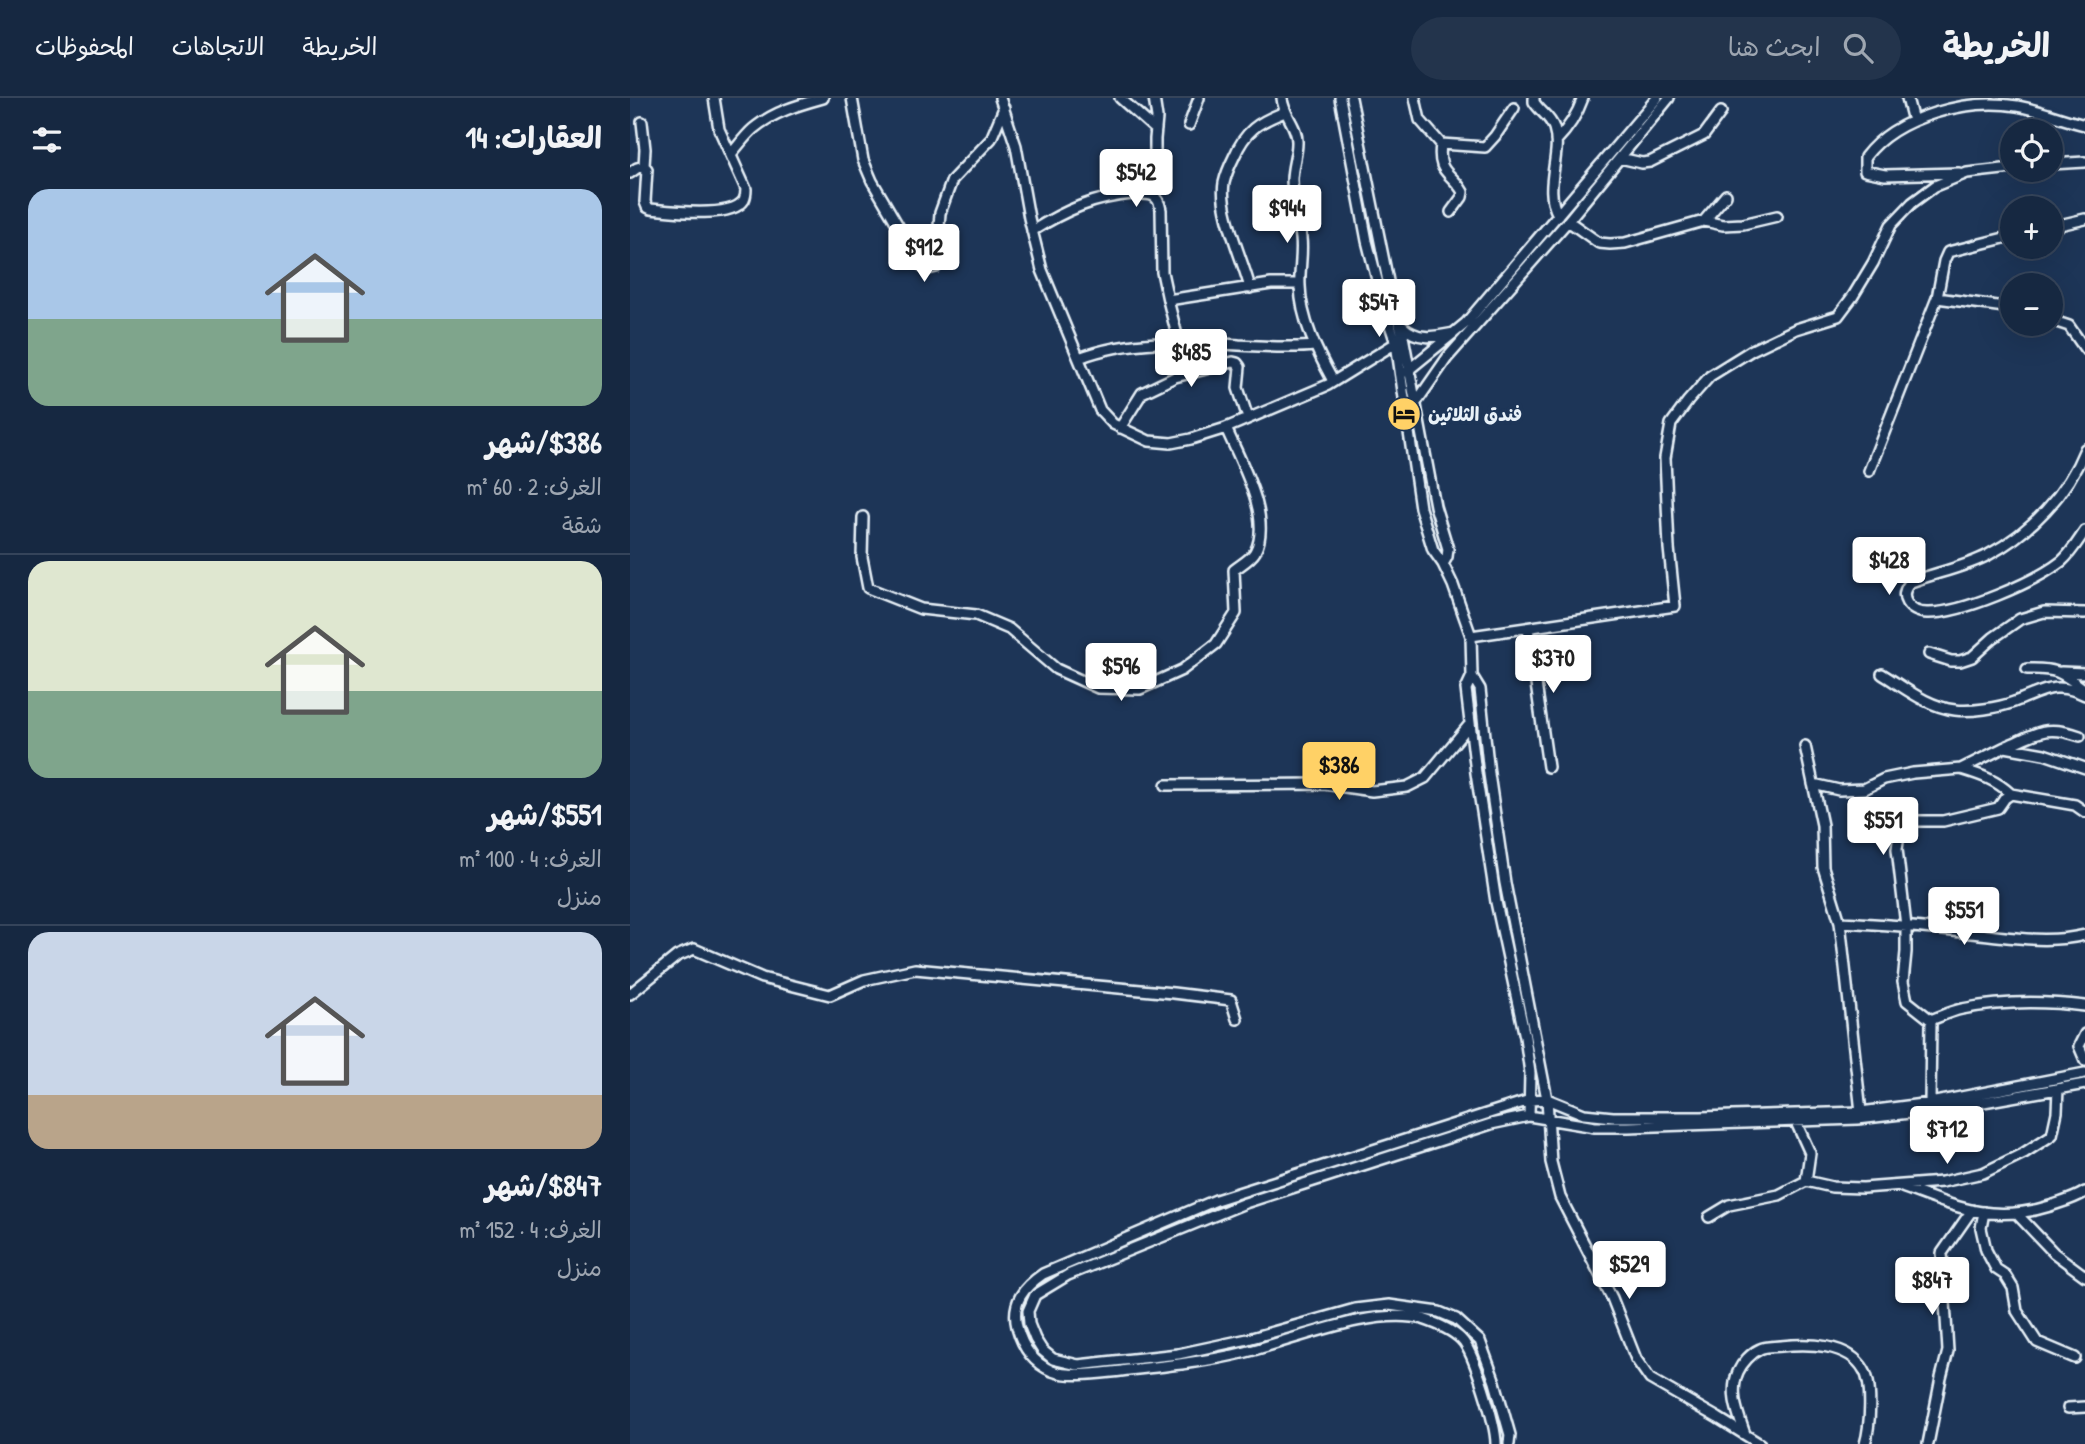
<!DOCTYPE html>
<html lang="ar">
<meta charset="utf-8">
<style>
body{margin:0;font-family:"Patrick Hand","Playpen Sans Arabic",sans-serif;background:#23344c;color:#f1f3f6;direction:rtl;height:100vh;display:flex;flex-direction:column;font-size:26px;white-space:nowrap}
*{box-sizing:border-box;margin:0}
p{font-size:23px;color:#9ea6b1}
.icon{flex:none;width:38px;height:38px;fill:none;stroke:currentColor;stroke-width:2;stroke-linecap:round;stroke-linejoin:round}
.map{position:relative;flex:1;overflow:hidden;direction:ltr}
.sheet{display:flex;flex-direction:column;background:#162841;width:630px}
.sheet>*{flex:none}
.controls{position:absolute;left:1370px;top:21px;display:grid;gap:14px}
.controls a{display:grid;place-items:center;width:63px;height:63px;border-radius:50%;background:#162841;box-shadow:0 7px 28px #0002,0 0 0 2px #35445a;font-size:35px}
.price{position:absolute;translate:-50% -60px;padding:0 16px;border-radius:7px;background:#fff;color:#222;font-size:23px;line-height:46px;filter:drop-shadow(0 2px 4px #0008)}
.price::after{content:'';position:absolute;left:50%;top:42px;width:21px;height:16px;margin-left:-10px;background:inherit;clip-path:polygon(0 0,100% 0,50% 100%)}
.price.selected{background:#ffd166;color:#111}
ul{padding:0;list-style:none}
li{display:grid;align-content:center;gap:14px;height:371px;padding:0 28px}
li+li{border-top:2px solid #35445a}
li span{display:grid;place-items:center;height:217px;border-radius:21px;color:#555}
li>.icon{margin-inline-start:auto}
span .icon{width:126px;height:126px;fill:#fffc;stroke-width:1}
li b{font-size:30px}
h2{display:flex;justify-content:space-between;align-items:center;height:84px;padding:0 28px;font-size:30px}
header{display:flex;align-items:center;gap:42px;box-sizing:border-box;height:98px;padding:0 35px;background:#162841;border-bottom:2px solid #35445a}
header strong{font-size:33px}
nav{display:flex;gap:38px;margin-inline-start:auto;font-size:24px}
.search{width:490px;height:63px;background:#23344c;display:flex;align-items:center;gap:18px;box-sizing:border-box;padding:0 24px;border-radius:38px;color:#9ea6b1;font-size:26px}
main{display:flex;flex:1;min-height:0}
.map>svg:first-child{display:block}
</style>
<header>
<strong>الخريطة</strong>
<div class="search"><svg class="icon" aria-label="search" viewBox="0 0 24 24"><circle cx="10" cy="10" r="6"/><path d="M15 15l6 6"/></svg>ابحث هنا</div>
<nav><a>الخريطة</a><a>الاتجاهات</a><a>المحفوظات</a></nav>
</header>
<main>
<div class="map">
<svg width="1455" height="1346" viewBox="0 0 1455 1346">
<rect width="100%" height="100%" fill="#1d3557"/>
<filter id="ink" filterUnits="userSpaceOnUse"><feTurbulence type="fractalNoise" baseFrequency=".0143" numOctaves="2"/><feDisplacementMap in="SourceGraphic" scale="14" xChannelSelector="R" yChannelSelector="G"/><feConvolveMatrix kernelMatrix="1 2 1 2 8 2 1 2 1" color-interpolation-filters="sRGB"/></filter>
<g filter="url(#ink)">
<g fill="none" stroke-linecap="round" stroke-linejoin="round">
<g stroke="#e8f1f8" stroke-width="14">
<path id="minor" d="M222,0L233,62L242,83L291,167L298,171L306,169L310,115L322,82L361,41L374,10
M370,0L386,48L399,120L412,172L470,312L483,326L519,343L541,345L561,341L596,330L698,287L766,245L773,238
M490,0L526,32
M524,0L527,20L525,41V98
M652,0C653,17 668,28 667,45C667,57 662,69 662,82C662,101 669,121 671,140C673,156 669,172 670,188C671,222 687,254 703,283
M710,0L737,143L754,209L766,245L790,410L803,452L813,466L823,487L841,538L842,578L836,591L846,675L866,804L895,939L900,975L899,1018
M721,0L760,193L773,238L805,408L818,451L817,459L813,466
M785,0L790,22L811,46L855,49L865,38L884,10
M904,0V4C910,14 920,18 924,30C933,57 912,89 928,117
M1277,0L1283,23
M12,24L15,51L14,68
M559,27L569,0
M926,43C939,30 947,17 953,0
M811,46C807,77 820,72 833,94L832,99L821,114
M101,56C108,48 115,38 123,31C143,14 168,7 193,0
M990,60L1012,65L1020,64L1074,37L1091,14
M1421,66L1455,64
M0,75L7,70L14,68L17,71L15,104L17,109L21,111C41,113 102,121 114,102C115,100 116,94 116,91L89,31L84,0
M1329,75L1255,77L1235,73V59C1266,18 1338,0 1387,8C1410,12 1433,22 1455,27
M938,123L969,145L980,146L995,145L1074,123L1093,127L1113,126L1147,118
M1074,123L1096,97
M1421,129L1455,121
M402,133C434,113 464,99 503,96C519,96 528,94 531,112L532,174L538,202
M620,190C613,162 589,112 594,85C596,76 600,67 604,59C615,33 628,24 655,14
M1307,200L1382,210
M1421,222L1439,228L1455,251
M772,228C788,243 804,239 824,235
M549,245L538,202L641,186H670
M449,260C498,241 558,243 609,247C635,248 659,251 684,248
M776,274L836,225L1027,0
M785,306L817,260L938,123L1039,0
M490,330L512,295L545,279L603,264L607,265L610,269L608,290L618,320
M1455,351C1437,396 1401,434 1358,457C1336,469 1305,475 1281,484C1266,498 1279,515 1297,515C1331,516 1405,484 1432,463C1441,455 1448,443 1455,433
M1239,373L1307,200L1314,163L1318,154L1382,138
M233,419L232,459L238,490L291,511L346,517L379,531L426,571L468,590L510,591L552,572L586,546L606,515L604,472C610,467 621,461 625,454C643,419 610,363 596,330
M898,530L918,669
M841,538L1045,508L1039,450L1035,360L1041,326L1058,303L1080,278L1122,252L1166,231L1208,218L1223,198L1243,165L1261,127L1282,105L1305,88L1337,75L1382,70
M1299,556L1321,563H1330L1342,559L1363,540L1390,521L1414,514L1455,515
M1397,571C1427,570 1431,574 1455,592
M1431,574L1455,575
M1252,576C1275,590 1298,609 1325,612C1341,614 1368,610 1384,604C1412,594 1425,582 1455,597
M842,578L850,591L859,676L875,785L917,1001L921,1064L930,1099L982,1200L1006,1261L1020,1281L1088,1320L1130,1346
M1175,648L1192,727L1193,769L1210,824L1231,1014
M1377,648C1407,635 1416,626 1450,638
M1331,671C1351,677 1366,682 1381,696
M1183,686L1209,692L1234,691L1254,681L1283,675L1331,671L1375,649L1414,656L1455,670
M536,687L694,686L742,693L777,689L795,680L840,626
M1210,824C1254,826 1297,830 1341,835C1378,839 1418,846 1455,837
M0,896L47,858L64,851L132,880L200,897L234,882L285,871L543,895L601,902L607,921
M1301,922C1311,918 1322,913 1332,911C1372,903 1415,903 1455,908
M1455,936L1449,948L1455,962
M1300,1005L1301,922L1277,903L1273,884L1276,854V828L1267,751L1270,729L1283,723H1313L1368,710L1375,700L1381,696L1445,707L1455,714
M1176,1083L1202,1089L1233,1090L1312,1084L1353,1075L1394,1055L1422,1037L1427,1014L1428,991
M1272,1089C1326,1109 1362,1126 1420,1108C1432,1104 1444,1101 1455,1094
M1354,1114L1351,1130L1356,1152L1366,1171L1375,1177L1383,1190L1387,1213L1407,1244L1445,1260
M1386,1115L1424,1155L1455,1178
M1079,1119L1099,1107L1149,1097L1176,1083L1180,1055L1165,1022
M1438,1310L1455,1309
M1115,1336C1108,1316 1099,1295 1108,1274C1112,1265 1121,1255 1130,1251C1135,1248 1145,1249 1151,1248C1177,1245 1219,1245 1234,1272C1243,1287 1240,1329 1235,1346
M866,1346C866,1327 844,1253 831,1241C822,1232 805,1225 793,1221C742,1208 663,1243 612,1255C572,1265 531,1268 491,1273C471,1275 440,1280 422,1273C403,1265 392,1248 387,1229C381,1204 394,1189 413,1176L586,1102L900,1002L917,1001L954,1016L983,1019H1071L1231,1014L1300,1005L1455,975
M879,1346L880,1337L865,1284L850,1243L826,1221L809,1214L759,1207L725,1211L618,1241L548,1256L448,1267L423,1261L412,1252L405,1241L399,1226L398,1213L405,1197L438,1177L615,1105L861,1026L899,1018L965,1029H998L1228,1021L1314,1011L1455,986
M1298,1346L1311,1280L1318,1253L1312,1155L1342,1112"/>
</g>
<use href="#minor" stroke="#1d3557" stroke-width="9"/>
</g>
</g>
<defs>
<g id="hotel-disc" transform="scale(1.75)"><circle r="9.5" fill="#ffd166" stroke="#1d3557"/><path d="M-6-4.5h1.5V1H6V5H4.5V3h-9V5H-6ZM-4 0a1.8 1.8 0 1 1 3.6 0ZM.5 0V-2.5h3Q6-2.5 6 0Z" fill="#111"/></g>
</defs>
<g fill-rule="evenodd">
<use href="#hotel-disc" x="774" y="316"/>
</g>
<g text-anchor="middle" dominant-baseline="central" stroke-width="7" stroke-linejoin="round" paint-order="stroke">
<g font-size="19" font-weight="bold" fill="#e8f1f8" stroke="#1d3557" text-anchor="start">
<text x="798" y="316">فندق الثلاثين</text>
</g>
</g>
</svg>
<div class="controls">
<a><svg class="icon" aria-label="locate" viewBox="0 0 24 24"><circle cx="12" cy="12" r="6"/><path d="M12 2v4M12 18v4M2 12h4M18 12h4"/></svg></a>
<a>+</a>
<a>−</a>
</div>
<b class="price" style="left:506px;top:111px">$542</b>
<b class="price" style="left:657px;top:147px">$944</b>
<b class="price" style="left:294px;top:186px">$912</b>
<b class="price" style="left:749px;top:241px">$547</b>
<b class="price" style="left:561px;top:291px">$485</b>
<b class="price" style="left:1259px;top:499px">$428</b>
<b class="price" style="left:923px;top:597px">$370</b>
<b class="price" style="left:491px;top:605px">$596</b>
<b class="price selected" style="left:709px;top:704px">$386</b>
<b class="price" style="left:1253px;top:759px">$551</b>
<b class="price" style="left:1334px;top:849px">$551</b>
<b class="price" style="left:1317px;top:1068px">$712</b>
<b class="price" style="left:999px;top:1203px">$529</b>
<b class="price" style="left:1302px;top:1219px">$847</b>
</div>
<section class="sheet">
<h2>العقارات: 14<svg class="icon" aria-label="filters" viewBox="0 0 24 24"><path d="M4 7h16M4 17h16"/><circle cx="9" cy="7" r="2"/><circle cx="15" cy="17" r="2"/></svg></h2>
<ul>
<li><span style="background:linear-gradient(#a9c7e8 60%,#7fa58c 0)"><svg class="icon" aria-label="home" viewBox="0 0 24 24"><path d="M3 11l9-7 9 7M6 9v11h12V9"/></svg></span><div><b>$386/شهر</b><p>الغرف: 2 · 60 m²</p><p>شقة</p></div></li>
<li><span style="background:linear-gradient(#dfe7d0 60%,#7fa58c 0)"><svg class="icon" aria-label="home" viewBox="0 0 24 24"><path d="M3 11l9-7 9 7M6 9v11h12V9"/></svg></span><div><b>$551/شهر</b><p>الغرف: 4 · 100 m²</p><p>منزل</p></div></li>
<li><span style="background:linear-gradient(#c9d6e8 75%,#b9a48a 0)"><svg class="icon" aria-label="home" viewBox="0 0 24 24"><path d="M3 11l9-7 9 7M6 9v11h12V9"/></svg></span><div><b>$847/شهر</b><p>الغرف: 4 · 152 m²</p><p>منزل</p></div></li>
</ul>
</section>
</main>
